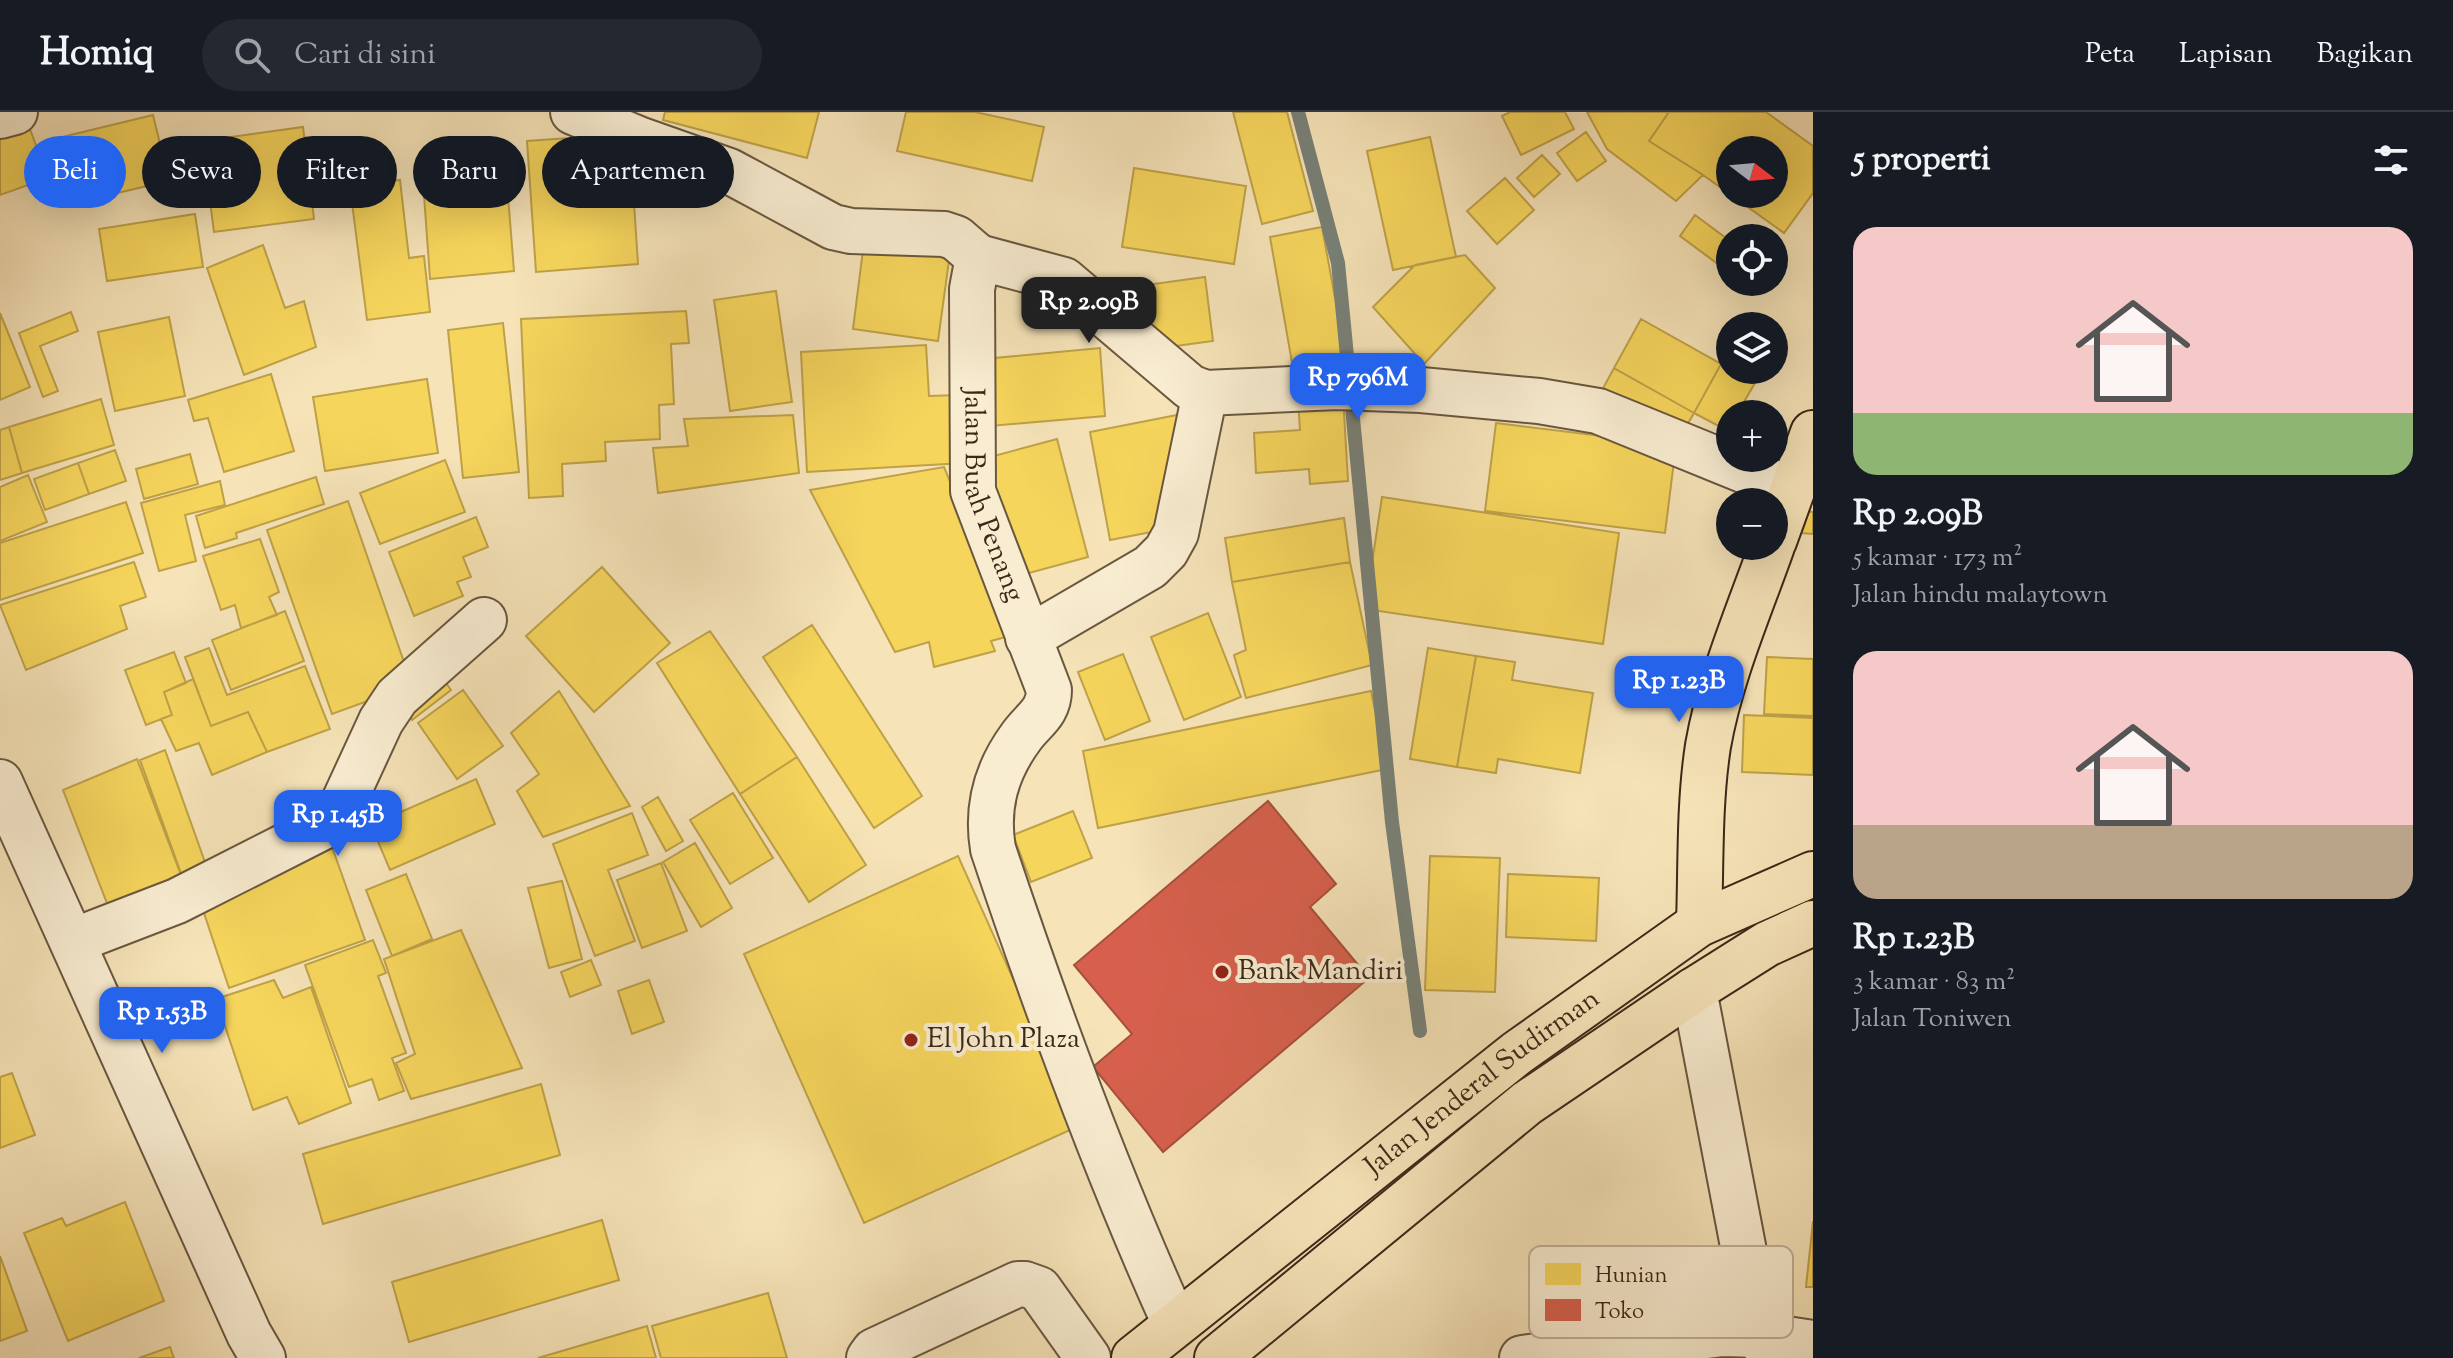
<!DOCTYPE html>
<html lang="id">
<meta charset="utf-8">
<style>
body{margin:0;font-family:"Sorts Mill Goudy",serif;background:#242831;color:#f1f3f6;height:100vh;display:flex;flex-direction:column;font-size:30px;white-space:nowrap}
*{box-sizing:border-box;margin:0}
p{font-size:26px;color:#9ea1a6}
.icon{flex:none;width:44px;height:44px;fill:none;stroke:currentColor;stroke-width:2;stroke-linecap:round;stroke-linejoin:round}
.map{position:relative;flex:1;overflow:hidden}
.drawer{display:flex;flex-direction:column;background:#171b24;width:640px}
.drawer>*{flex:none}
.hud{position:absolute;left:24px;top:24px;width:760px;height:72px;display:flex;gap:16px}
.needle{width:52px;rotate:106deg}
.tools{position:absolute;left:1716px;top:24px;display:grid;gap:16px}
.tools a{display:grid;place-items:center;width:72px;height:72px;border-radius:50%;background:#171b24;box-shadow:0 8px 32px #0002;font-size:40px}
.price{position:absolute;translate:-50% -68px;padding:0 18px;border-radius:16px;background:#2563eb;color:#fff;font-size:26px;line-height:52px;filter:drop-shadow(0 2px 4px #0008)}
.price::after{content:'';position:absolute;left:50%;top:48px;width:24px;height:18px;margin-left:-12px;background:inherit;clip-path:polygon(0 0,100% 0,50% 100%)}
.price.current{background:#222;color:#fff}
ul{padding:0;list-style:none}
li{display:grid;align-content:center;gap:16px;height:424px;padding:0 40px}
li span{display:grid;place-items:center;height:248px;border-radius:24px;color:#555}
li>.icon{margin-inline-start:auto}
span .icon{width:144px;height:144px;fill:#fffc;stroke-width:1}
li b{font-size:34px}
h2{display:flex;justify-content:space-between;align-items:center;height:96px;padding:0 40px;font-size:34px}
.tag{padding:0 28px;border-radius:36px;background:#171b24;box-shadow:0 8px 32px #0002;font-size:28px;line-height:72px}
.tag.current{background:#2563eb;color:#fff}
header{display:flex;align-items:center;gap:48px;box-sizing:border-box;height:112px;padding:0 40px;background:#171b24;border-bottom:2px solid #363941}
header strong{font-size:38px}
nav{display:flex;gap:44px;margin-inline-start:auto;font-size:28px}
.search{width:560px;height:72px;background:#242831;display:flex;align-items:center;gap:20px;box-sizing:border-box;padding:0 28px;border-radius:44px;color:#9ea1a6;font-size:30px}
main{display:flex;flex:1;min-height:0}
.map>svg:first-child{display:block}
</style>
<header>
<strong>Homiq</strong>
<div class="search"><svg class="icon" aria-label="search" viewBox="0 0 24 24"><circle cx="10" cy="10" r="6"/><path d="M15 15l6 6"/></svg>Cari di sini</div>
<nav><a>Peta</a><a>Lapisan</a><a>Bagikan</a></nav>
</header>
<main>
<div class="map">
<svg width="1813" height="1246" viewBox="0 0 1813 1246">
<rect width="100%" height="100%" fill="#f6e3b8"/>
<filter id="stains"><feTurbulence type="fractalNoise" baseFrequency=".0025" numOctaves="4"/><feColorMatrix values="0 0 0 0 .2 0 0 0 0 .09 0 0 0 0 .02 0 0 0 .5 -.17"/></filter>
<radialGradient id="worn" r=".72"><stop offset=".6" stop-color="#630" stop-opacity="0"/><stop offset="1" stop-color="#630" stop-opacity=".3"/></radialGradient>
<path fill="#f6d55c" stroke="#bea148" stroke-width="2" fill-rule="evenodd" d="M665,0H819L807,46L663,8Z
M906,0H975L1044,15L1032,69L897,39Z
M1233,0H1287L1313,99L1262,112Z
M1510,0H1565L1574,17L1521,43L1502,4Z
M1587,0H1669L1649,29L1703,63L1676,89L1607,37Z
M1669,0H1766L1813,34V81L1784,121L1703,63L1649,29ZM1730,38H1774V82H1730Z
M153,3L169,69L74,91L58,26Z
M27,9L48,66L0,83V20Z
M303,15L314,107L214,120L202,29Z
M1586,20L1606,49L1577,69L1557,41Z
M1430,25L1456,145L1393,158L1367,39Z
M569,26L573,80L633,76L638,152L536,160L527,29Z
M504,34L514,159L430,167L421,41Z
M1542,43L1560,62L1534,85L1517,66Z
M1134,56L1246,74L1234,152L1122,135Z
M1505,66L1534,98L1497,132L1467,99Z
M400,68L409,146L424,144L430,200L367,208L350,75Z
M195,102L203,155L107,169L99,117Z
M1695,103L1730,129V161L1680,124Z
M1322,115L1347,252L1294,262L1270,125Z
M864,130L950,141L938,229L853,217Z
M263,133L285,196L304,189L316,235L244,263L207,156Z
M1465,143L1495,176L1424,252L1373,195L1415,153Z
M1205,165L1213,229L1154,237L1146,173Z
M776,179L792,290L730,299L714,188Z
M686,199L689,231L671,232L674,292L659,293L660,327L605,330L606,349L562,352L563,384L529,386L521,207Z
M71,200L78,219L40,234L58,279L43,285L19,221Z
M0,201L30,275L0,288Z
M169,205L185,284L115,299L98,220Z
M1641,207L1721,252L1694,301L1614,256Z
M503,211L519,360L463,366L448,218Z
M926,233L929,284L960,283L964,351L807,360L801,240Z
M1100,236L1105,304L990,314L984,247Z
M1721,252L1755,271L1737,302H1730L1728,319L1694,301Z
M1614,256L1694,301L1680,325L1601,280Z
M271,262L294,339L224,360L208,306L194,309L188,288Z
M427,267L438,341L325,359L313,285Z
M1343,284L1348,369L1310,372L1309,357L1256,361L1254,321L1300,318L1298,287Z
M101,287L114,333L22,361L9,315Z
M793,303L799,361L658,381L653,336L688,334L684,307Z
M1177,303L1185,342L1176,369L1163,372L1172,416L1110,428L1090,320Z
M1496,311L1676,333L1665,421L1485,399Z
M9,315L22,361L0,368V318Z
M1057,327L1088,445L1014,465L983,347Z
M115,338L126,369L89,382L78,351Z
M190,342L198,372L144,387L136,357Z
M445,348L465,400L380,432L360,381Z
M78,351L89,382L45,398L34,367Z
M944,355L1013,523L991,529L995,539L934,555L929,530L895,540L810,378Z
M28,363L47,410L0,429V375Z
M316,365L324,392L236,421L237,426L205,436L196,404Z
M220,369L225,393L185,403L196,449L159,459L141,391Z
M1382,385L1619,421L1603,532L1365,497Z
M348,389L412,573L332,602L267,418Z
M126,390L143,441L0,488V431Z
M1803,399L1813,400V422L1801,421Z
M476,405L488,435L463,445L471,465L457,470L463,484L414,504L389,440Z
M1344,406L1350,450L1232,470L1225,426Z
M260,427L279,480L269,485L277,503L241,516L235,493L221,498L203,444Z
M134,450L146,485L120,494L127,517L26,558L0,493Z
M1350,450L1372,553L1246,586L1234,543L1246,538L1232,470Z
M602,455L670,531L594,600L526,524Z
M285,499L304,549L231,578L212,528Z
M1208,501L1241,585L1184,608L1151,525Z
M812,513L922,684L874,716L763,545Z
M710,519L797,645L740,682L657,551Z
M209,536L227,583L305,554L330,617L267,640L248,600L211,614L185,545Z
M1428,536L1476,544L1457,655L1410,647Z
M174,540L186,571L164,580L172,603L146,613L125,558Z
M1123,542L1150,609L1105,628L1078,560Z
M1476,544L1515,550L1512,568L1593,581L1580,661L1498,647L1496,661L1457,655Z
M1767,545L1813,547V604L1764,602Z
M436,557L451,578L412,608L397,588Z
M193,567L211,614L248,600L267,640L212,663L199,631L176,639L161,607L172,603L164,580Z
M463,578L503,634L457,667L418,611Z
M559,579L630,694L543,725L517,679L539,662L511,621Z
M1371,579L1387,657L1098,716L1083,639Z
M1744,603L1813,606V663L1742,660Z
M165,638L206,753L182,764L140,648Z
M797,645L866,753L809,790L740,682Z
M137,647L184,771L110,799L63,678Z
M476,667L495,712L390,758L371,713Z
M733,681L773,746L730,772L690,708Z
M658,685L683,729L666,739L642,695Z
M1073,699L1092,746L1031,770L1013,723Z
M632,701L648,743L608,758L635,829L595,844L553,732Z
M695,731L732,796L701,815L663,750Z
M331,732L365,828L229,876L197,780Z
M958,744L1079,1014L864,1111L744,842Z
M1430,744L1500,746L1495,880L1425,878Z
M661,751L687,819L642,836L617,768Z
M406,762L432,827L392,844L366,778Z
M1508,762L1599,766L1596,829L1506,825Z
M562,769L582,847L549,856L528,776Z
M461,818L522,956L411,987L396,951L415,942L384,847Z
M373,828L386,861L378,864L406,941L392,946L404,979L379,988L372,967L349,975L305,853Z
M591,848L601,873L570,885L561,860Z
M274,868L283,886L311,875L351,991L299,1012L287,985L253,998L216,887Z
M649,868L664,910L632,922L618,879Z
M12,961L35,1023L0,1036V965Z
M541,972L560,1043L323,1112L303,1042Z
M125,1090L164,1189L68,1229L24,1121L62,1106L66,1114Z
M602,1108L619,1168L409,1230L392,1170Z
M1813,1109V1175H1806Z
M0,1144L27,1219L0,1229Z
M768,1181L787,1246H661L652,1214Z
M647,1214L656,1246H538Z
M170,1235L174,1246H139Z"/>
<path fill="#d6604d" stroke="#a84f3d" stroke-width="2" d="M1268,689L1336,772L1310,795L1369,866L1163,1040L1093,955L1132,922L1074,853Z"/>
<g fill="none" stroke-linecap="round" stroke-linejoin="round">
<path stroke="#788178" stroke-width="14" d="M1298,0L1338,151L1392,710L1420,919"/>
<g stroke="#6a5740" stroke-width="48">
<g id="minor">
<path id="s1" d="M573,0L641,28L729,59L833,115L851,119L944,122L956,126L978,145L972,177L973,379L1049,578C1049,601 1033,608 1021,625C996,659 986,695 993,737C1047,899 1105,1057 1175,1212"/>
<path d="M0,4L15,0"/>
<path d="M978,145L1064,168L1190,275L1205,281L1337,275L1421,278L1539,289L1598,299L1792,378"/>
<path d="M1028,526L1150,455L1166,439L1176,421L1205,281"/>
<path d="M0,670L249,1222L263,1246"/>
<path d="M73,829L177,789L325,714L339,700L381,609L397,585L484,508"/>
<path d="M1694,878L1760,1223L1770,1246"/>
<path d="M869,1246L874,1239L1018,1172H1025L1039,1177L1088,1246"/>
<path d="M1522,1246L1723,1222L1760,1223L1813,1231"/>
</g>
</g>
<g stroke="#3b2818" stroke-width="48">
<path id="major" d="M1774,429L1813,321
M1699,812C1701,753 1699,692 1708,634C1720,565 1749,499 1772,434"/>
</g>
<g stroke="#3b2818" stroke-width="48">
<g id="highway">
<path id="s2" d="M1134,1246L1517,941L1699,812L1813,762"/>
<path d="M1217,1246L1527,991L1694,878L1767,832L1813,811"/>
</g>
</g>
<use href="#minor" stroke="#f9edd1" stroke-width="44"/>
<use href="#major" stroke="#f6e3b8" stroke-width="44"/>
<use href="#highway" stroke="#f6e3b8" stroke-width="44"/>
</g>
<g fill="#8f2418" stroke="#f9edd1" stroke-width="3">
<circle cx="1222" cy="860" r="8"/>
<circle cx="911" cy="928" r="8"/>
</g>
<g text-anchor="middle" dominant-baseline="central" stroke-width="8" stroke-linejoin="round" paint-order="stroke">
<g font-size="28" fill="#3b2818" stroke="#f9edd1">
<text stroke="none"><textPath href="#s1" startOffset="680">Jalan Buah Penang</textPath></text>
<text stroke="none"><textPath href="#s2" startOffset="444">Jalan Jenderal Sudirman</textPath></text>
</g>
<g font-size="28" fill="#3b2818" stroke="#f9edd1" text-anchor="start">
<text x="1238" y="860">Bank Mandiri</text>
<text x="927" y="928">El John Plaza</text>
</g>
</g>
<rect x="1529" y="1134" width="264" height="92" rx="12" fill="#f9edd1" stroke="#c0b29a" stroke-width="2"/>
<rect x="1545" y="1151" width="36" height="22" fill="#f6d55c"/>
<rect x="1545" y="1187" width="36" height="22" fill="#d6604d"/>
<g font-size="22" fill="#3b2818">
<text x="1595" y="1170">Hunian</text>
<text x="1595" y="1206">Toko</text>
</g>
<rect width="100%" height="100%" filter="url(#stains)"/>
<rect width="100%" height="100%" fill="url(#worn)"/>
</svg>
<div class="tools">
<a><svg class="needle" viewBox="-14 -14 28 28"><path d="M0-13l5 13h-10z" fill="#e53935"/><path d="M0 13l5-13h-10z" fill="#9ea1a6"/></svg></a>
<a><svg class="icon" aria-label="locate" viewBox="0 0 24 24"><circle cx="12" cy="12" r="6"/><path d="M12 2v4M12 18v4M2 12h4M18 12h4"/></svg></a>
<a><svg class="icon" aria-label="layers" viewBox="0 0 24 24"><path d="M12 4l9 5-9 5-9-5zM3 14l9 5 9-5"/></svg></a>
<a>+</a>
<a>−</a>
</div>
<b class="price current" style="left:1089px;top:233px">Rp 2.09B</b>
<b class="price" style="left:1358px;top:309px">Rp 796M</b>
<b class="price" style="left:1679px;top:612px">Rp 1.23B</b>
<b class="price" style="left:338px;top:746px">Rp 1.45B</b>
<b class="price" style="left:162px;top:943px">Rp 1.53B</b>
<div class="hud">
<a class="tag current">Beli</a>
<a class="tag">Sewa</a>
<a class="tag">Filter</a>
<a class="tag">Baru</a>
<a class="tag">Apartemen</a>
</div>
</div>
<section class="drawer">
<h2>5 properti<svg class="icon" aria-label="filters" viewBox="0 0 24 24"><path d="M4 7h16M4 17h16"/><circle cx="9" cy="7" r="2"/><circle cx="15" cy="17" r="2"/></svg></h2>
<ul>
<li><span style="background:linear-gradient(#f6c9c9 75%,#8fb573 0)"><svg class="icon" aria-label="home" viewBox="0 0 24 24"><path d="M3 11l9-7 9 7M6 9v11h12V9"/></svg></span><div><b>Rp 2.09B</b><p>5 kamar · 173 m²</p><p>Jalan hindu malaytown</p></div></li>
<li><span style="background:linear-gradient(#f6c9c9 70%,#b9a48a 0)"><svg class="icon" aria-label="home" viewBox="0 0 24 24"><path d="M3 11l9-7 9 7M6 9v11h12V9"/></svg></span><div><b>Rp 1.23B</b><p>3 kamar · 83 m²</p><p>Jalan Toniwen</p></div></li>
</ul>
</section>
</main>
